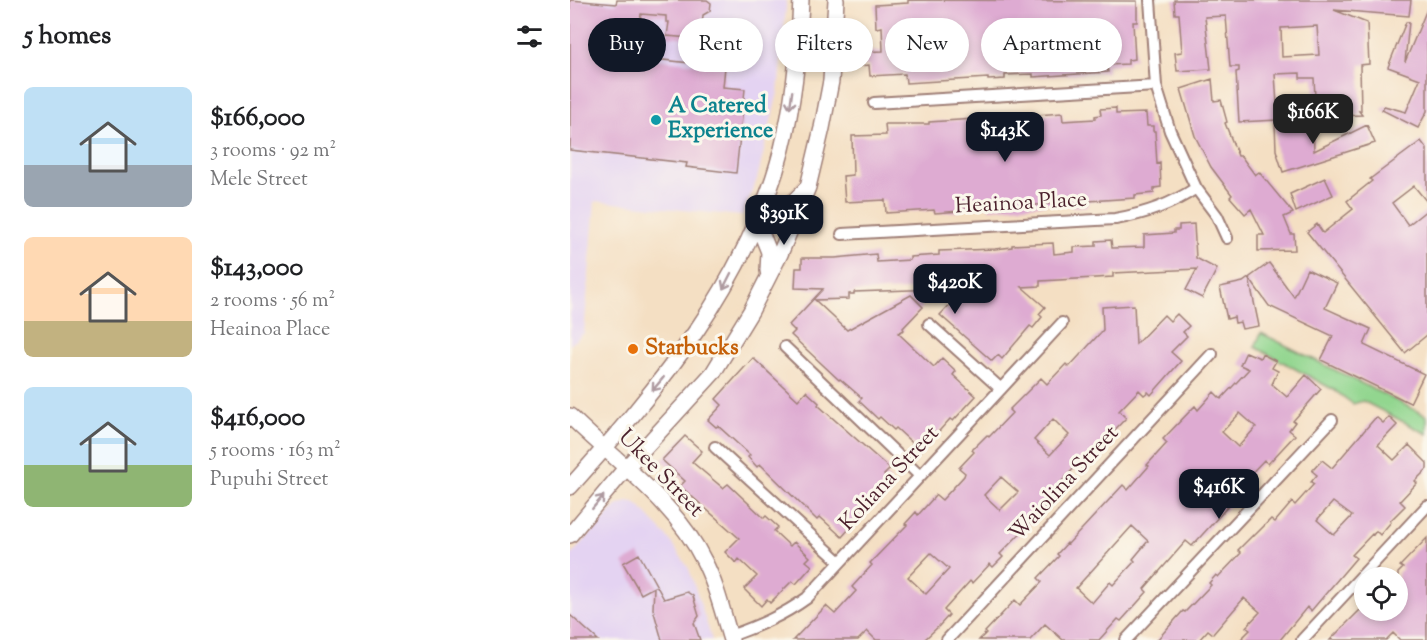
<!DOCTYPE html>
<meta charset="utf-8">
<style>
body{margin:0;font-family:"Sorts Mill Goudy",serif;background:#f2f2f2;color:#202124;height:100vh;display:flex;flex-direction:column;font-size:22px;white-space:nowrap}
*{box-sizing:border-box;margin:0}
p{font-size:20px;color:#757577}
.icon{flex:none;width:33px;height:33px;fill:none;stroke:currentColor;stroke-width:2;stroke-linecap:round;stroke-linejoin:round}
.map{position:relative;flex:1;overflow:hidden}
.sheet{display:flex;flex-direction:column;background:#fff;width:570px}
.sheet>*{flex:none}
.top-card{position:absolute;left:18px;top:18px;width:570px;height:54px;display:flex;gap:12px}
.controls{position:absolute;left:784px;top:567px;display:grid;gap:12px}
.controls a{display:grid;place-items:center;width:54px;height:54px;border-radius:50%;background:#fff;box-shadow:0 3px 9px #0003;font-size:30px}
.price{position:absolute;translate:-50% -51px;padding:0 14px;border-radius:12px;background:#111827;color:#fff;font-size:20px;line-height:39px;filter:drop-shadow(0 2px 3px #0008)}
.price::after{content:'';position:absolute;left:50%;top:36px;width:18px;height:14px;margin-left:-9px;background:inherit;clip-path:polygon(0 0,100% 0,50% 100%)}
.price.selected{background:#222;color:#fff}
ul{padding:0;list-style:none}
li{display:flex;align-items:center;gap:18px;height:150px;padding:0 24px}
li span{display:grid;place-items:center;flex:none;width:168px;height:120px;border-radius:9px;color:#555}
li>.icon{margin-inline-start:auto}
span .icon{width:72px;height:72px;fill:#fffc;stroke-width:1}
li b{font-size:26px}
h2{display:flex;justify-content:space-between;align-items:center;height:72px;padding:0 24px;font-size:26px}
.chip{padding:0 21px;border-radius:27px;background:#fff;box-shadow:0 3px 9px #0003;font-size:21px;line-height:54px}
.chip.selected{background:#111827;color:#fff}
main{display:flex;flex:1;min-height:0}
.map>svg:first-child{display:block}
</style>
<main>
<section class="sheet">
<h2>5 homes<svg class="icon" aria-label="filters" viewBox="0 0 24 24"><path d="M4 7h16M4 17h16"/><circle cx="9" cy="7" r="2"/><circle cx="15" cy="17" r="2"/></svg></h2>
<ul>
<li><span style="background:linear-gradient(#bfe0f5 65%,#9aa5b1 0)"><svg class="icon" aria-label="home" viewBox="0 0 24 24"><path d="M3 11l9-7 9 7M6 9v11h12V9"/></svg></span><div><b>$166,000</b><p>3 rooms · 92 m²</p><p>Mele Street</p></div></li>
<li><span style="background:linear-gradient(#ffd9b3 70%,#c2b280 0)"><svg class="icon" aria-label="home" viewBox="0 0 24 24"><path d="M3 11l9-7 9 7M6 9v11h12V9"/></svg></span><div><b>$143,000</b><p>2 rooms · 56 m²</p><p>Heainoa Place</p></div></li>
<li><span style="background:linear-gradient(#bfe0f5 65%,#8fb573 0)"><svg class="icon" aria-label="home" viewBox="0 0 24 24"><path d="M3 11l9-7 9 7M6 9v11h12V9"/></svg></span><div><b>$416,000</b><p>5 rooms · 163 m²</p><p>Pupuhi Street</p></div></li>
</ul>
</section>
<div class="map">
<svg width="857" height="640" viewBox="0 0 857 640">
<rect width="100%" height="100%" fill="#fbf7ec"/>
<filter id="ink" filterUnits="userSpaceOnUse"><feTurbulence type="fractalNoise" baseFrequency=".0167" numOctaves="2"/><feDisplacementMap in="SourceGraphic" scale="12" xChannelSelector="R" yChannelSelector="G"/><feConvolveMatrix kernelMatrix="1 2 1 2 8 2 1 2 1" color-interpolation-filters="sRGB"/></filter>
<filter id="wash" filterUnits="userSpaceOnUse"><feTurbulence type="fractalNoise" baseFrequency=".008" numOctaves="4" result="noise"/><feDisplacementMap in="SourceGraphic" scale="24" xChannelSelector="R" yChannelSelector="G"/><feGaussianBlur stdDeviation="1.35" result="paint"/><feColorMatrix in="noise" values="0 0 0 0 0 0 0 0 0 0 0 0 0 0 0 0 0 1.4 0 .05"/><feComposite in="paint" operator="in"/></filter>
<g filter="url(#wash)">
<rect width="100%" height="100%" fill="#f4dfc3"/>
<path fill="#e4d3f2" d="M0,0H216V7L208,92L187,179L172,216L25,201L14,333L0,345Z
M57,502L64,503L70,507L99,539L119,569L142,640H0V556L47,506Z"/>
<path fill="#92d68f" stroke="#6e7a5d" stroke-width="1.5" d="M691,333L857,416V434L793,401L783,404L764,390L685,347Z"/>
<g id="blocks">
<path fill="#deabd2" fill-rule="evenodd" d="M0,0L46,4L47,0H137L141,3L140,11L133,15L131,39L97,36L99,22H96V16L71,14L67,57L155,67L153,87L175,89L166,173L116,167L117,163L0,150Z
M338,0L567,1V22H563L565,59L558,60V64L537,65L538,72L463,77V74L435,75V79L418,80V78L336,83L335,74L300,76L299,65L289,66V52L313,51L312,27L306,28L305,5L338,3Z
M604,0H841L839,16L764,10L797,23L799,64L790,65L791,111H789L792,115L746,117L744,78H730V73L705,74L708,120L669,122L666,72L669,71V67H660L656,16L635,17L641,69L607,71L605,53L612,52L609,14H605ZM747,26L749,55L712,57L711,28Z
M857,9V111L848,128L812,110L814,106L836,112L850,79L818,67L836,22H839L835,62Z
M642,79L644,101L651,100L657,122L655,123L668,156H671L685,175L689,172L723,213L714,217L721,234H724L725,250L688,251V235H694L681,209L675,214L660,197L662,195L641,167L625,136L611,89Z
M546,108V114L576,113L577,126H583V131H585L587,164L590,163L591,187L584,188V193L565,195V198L518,201V206L501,207V202L419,209V206L390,207V211L365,213L364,210L316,213L315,200L275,202L273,176L283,175L282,136L316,135L315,124H359V122L435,117V125L468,124L467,115L492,113L493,121L525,119V116L531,115L530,109Z
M715,122V125L743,124L744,151L797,125L805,143L713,172L706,150L705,123Z
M851,141L857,149V202L844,186L822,203L838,225L857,210V335L835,353L737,232L747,224L753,233L783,209L777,201L802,181L800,179Z
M755,178L763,195L726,212L720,194Z
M624,224L626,258L647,269L632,298L616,290L627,269L543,273V277L470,281V286L452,287L475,307L469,314L472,317L463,328L460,326L432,359L428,355L422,361L370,315L396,288L284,292V294H279V299L245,300L277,330L341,295L353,307L333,328L334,330L328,333L364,367L372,358L386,371L383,375L406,396L383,421L380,419L351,451L326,428L324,430L310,417L308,419L289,401L292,398L270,379L269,380L221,335L225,331L219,325L253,289L225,288L226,268H232V258H265L306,254L307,262L340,260V257L369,255V251L425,249L442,247V245L483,243L484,254L504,252V247L526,246V241L541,240L542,248L574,247V235L604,233V230H609V225Z
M699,263L724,297L737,269L767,283L755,308L801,329L794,345L854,374L840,403L751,360L763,336L699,306L679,278L689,326L672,329L670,322L665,323L664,317L657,319L650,287L673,282Z
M564,305L566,344L594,315L600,321L607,314L619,326L613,332L617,336L601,352L611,361L581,395L578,392L574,395L569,390L549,411L556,418L536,439L539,442L511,470L506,466L480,494L485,498L430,554L433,557L423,567L420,564L402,583L400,581L374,610L379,615L369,626L354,640H306L297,631L288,640H223L256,606L265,614L286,591L282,587L302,565L300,563L337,525L335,524L346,512L348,515L366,495L372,500L394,476L395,473L389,468L404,452L402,450L417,435L419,437L442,413L439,410L471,378L477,384L496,364L499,367L533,330L532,307ZM483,419L499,435L480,455L464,440ZM431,477L448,492L430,510L414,495ZM361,553L379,569L356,594L338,577Z
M676,352L690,358L692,354L706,361L702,368L708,371L702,384L717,397L736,375L751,389L723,421L725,422L719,430L725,435L698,464L694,460L669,486L674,491L663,503L662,502L622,546L616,541L574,589L577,592L551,621L548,619L529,640H493L475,624L460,640H409L416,633L415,632L445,600L450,605L472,582L468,578L489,556L487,554L497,543L498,544L553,485L558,490L579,466L577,465L597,443L593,439L625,406L628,410L644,392L651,399L679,369L670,365ZM670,413L686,427L668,447L652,432ZM562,526L578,541L563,559L565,561L543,585L540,582L522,603L506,588Z
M183,358L228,400L236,391L249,403L248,405L320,469L314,475L321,481L272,537L250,517L247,520L190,464L187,467L178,457L180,455L148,426L146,427L138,420L152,405L146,399Z
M806,417L813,423L819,417L827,425L808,445L824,460L839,445L857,463V469L845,481L847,483L830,501L835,506L820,521L821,522L810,535L806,531L803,535L802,534L782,555L786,558L741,611L737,607L710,640H670L680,630L676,627L690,612L674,598L643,634L638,630L629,640H587L613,611L615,612L641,585L639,583L646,575L648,577L671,553L668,550L683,535L684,536L701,519L705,522L722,502L725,505L744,484L741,482L747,475L742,471L752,460L762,468ZM763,502L782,516L764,535L747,520Z
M115,436L132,451L122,462L153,488L158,484L194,518L196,516L208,527L204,531L220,546L224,542L240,557L236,561L242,566L226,584L222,581L200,603L197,599L191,606L174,589L187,576L169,559L166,563L155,552L169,538L110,486L115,481L92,460Z
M857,538V640H830L823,633L816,640H760L790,610H828V573L833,568L830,566Z
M69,554L94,599L117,592L123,596L129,616L124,623L130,640H92L83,609L84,587L71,594L53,563Z
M0,615L28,640H0Z"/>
</g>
</g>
<g filter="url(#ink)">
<use href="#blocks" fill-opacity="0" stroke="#9f7f77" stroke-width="1.5"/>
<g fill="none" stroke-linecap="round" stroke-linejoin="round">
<g stroke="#9f7f77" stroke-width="14">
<path id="street" d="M580,0L586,86L600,131L626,188L647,216L657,238
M304,103L586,86
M272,234L545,219C575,214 601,205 626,188
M359,324L431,389
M215,347L350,476
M145,447L270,562
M160,636C188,626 212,616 237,598L492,323
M377,640L642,354
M556,640L762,420
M732,640L857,506"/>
</g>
<g stroke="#9f7f77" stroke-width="18">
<path id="secondary" d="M187,222L224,201L236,189
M187,222L199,252L198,271
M0,416C46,462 105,501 134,561C147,586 153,614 161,640
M0,487C89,388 178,281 212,149C224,101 229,50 231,0
M0,535L56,468L143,373L181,311L210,254L238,187L252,128L261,81L266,0"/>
</g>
<use href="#street" stroke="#fff" stroke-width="10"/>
<use href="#secondary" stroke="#fff" stroke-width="15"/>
</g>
<defs><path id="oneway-shaft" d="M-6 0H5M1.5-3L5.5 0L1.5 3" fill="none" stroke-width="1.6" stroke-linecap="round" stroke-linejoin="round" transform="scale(1.5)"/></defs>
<g stroke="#ae9aa0">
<use href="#oneway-shaft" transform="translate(221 100) rotate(98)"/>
<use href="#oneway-shaft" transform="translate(157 281) rotate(117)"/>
<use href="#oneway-shaft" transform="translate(88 384) rotate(130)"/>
<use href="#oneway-shaft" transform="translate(28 502) rotate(-50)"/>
</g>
</g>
<circle fill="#0f9aa8" stroke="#fbf7ec" stroke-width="2" cx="86" cy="120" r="6"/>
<circle fill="#e8710a" stroke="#fbf7ec" stroke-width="2" cx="63" cy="349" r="6"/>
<g text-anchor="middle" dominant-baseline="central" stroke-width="6" stroke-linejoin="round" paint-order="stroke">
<g font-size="22" font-weight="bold" fill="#0d838f" stroke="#fbf7ec" text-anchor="start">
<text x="98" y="107">A Catered<tspan x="98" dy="25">Experience</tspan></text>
</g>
<g font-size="22" fill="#4a1f2b" stroke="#fbf7ec">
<text transform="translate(451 204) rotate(-3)">Heainoa Place</text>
<text transform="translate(90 474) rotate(46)">Ukee Street</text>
<text transform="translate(320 479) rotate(-47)">Koliana Street</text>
<text transform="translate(495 484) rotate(-47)">Waiolina Street</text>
</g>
<g font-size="22" font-weight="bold" fill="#c56008" stroke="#fbf7ec" text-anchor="start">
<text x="75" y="349">Starbucks</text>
</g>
</g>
</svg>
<div class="controls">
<a><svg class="icon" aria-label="locate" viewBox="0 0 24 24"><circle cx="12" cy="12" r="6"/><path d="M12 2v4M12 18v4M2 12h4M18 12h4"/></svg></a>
</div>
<b class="price selected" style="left:743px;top:145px">$166K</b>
<b class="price" style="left:435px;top:163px">$143K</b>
<b class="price" style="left:214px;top:246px">$391K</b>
<b class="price" style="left:385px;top:315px">$420K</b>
<b class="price" style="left:649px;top:520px">$416K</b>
<div class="top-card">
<a class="chip selected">Buy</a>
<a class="chip">Rent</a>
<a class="chip">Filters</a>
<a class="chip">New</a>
<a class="chip">Apartment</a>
</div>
</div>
</main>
